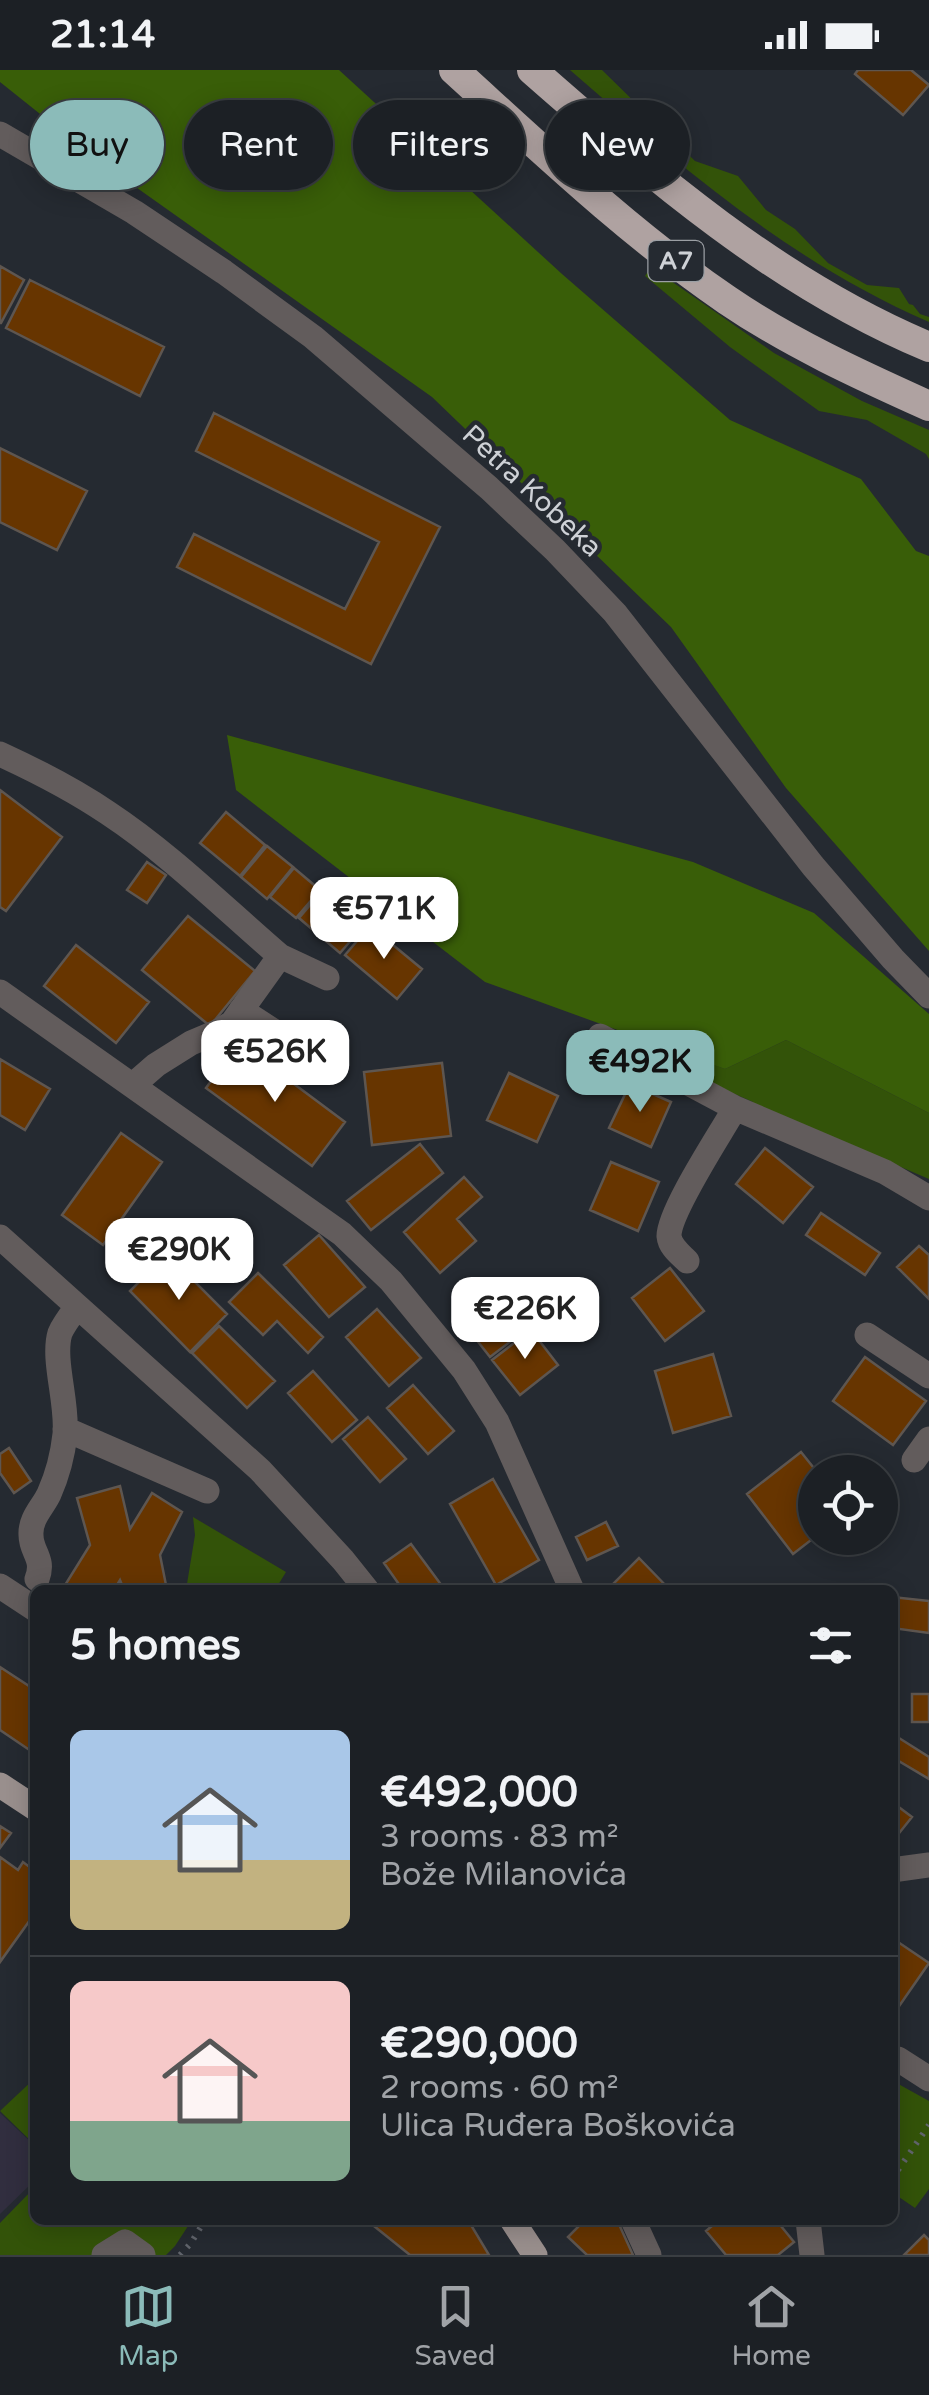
<!DOCTYPE html>
<meta charset="utf-8">
<style>
body{margin:0;font-family:"Varela Round",sans-serif;background:#292d32;color:#f1f3f6;height:100vh;display:flex;flex-direction:column;font-size:38px;white-space:nowrap}
*{box-sizing:border-box;margin:0}
p{font-size:32px;color:#a0a3a7}
.icon{flex:none;width:55px;height:55px;fill:none;stroke:currentColor;stroke-width:2;stroke-linecap:round;stroke-linejoin:round}
.map{position:relative;flex:1;overflow:hidden}
.sheet{position:absolute;left:30px;top:1515px;width:868px;height:640px;display:flex;flex-direction:column;background:#1c2025;border-radius:15px;box-shadow:0 5px 25px #0003,0 0 0 2px #3a3e42}
.sheet>*{flex:none}
.guide{position:absolute;left:30px;top:30px;width:870px;height:90px;display:flex;gap:20px}
.controls{position:absolute;left:798px;top:1385px;display:grid;gap:20px}
.controls a{display:grid;place-items:center;width:100px;height:100px;border-radius:50%;background:#1c2025;box-shadow:0 5px 25px #0003,0 0 0 2px #3a3e42;font-size:50px}
.price{position:absolute;translate:-50% -85px;padding:0 22px;border-radius:20px;background:#fff;color:#222;font-size:32px;line-height:65px;filter:drop-shadow(0 2px 5px #0008)}
.price::after{content:'';position:absolute;left:50%;top:60px;width:30px;height:22px;margin-left:-15px;background:inherit;clip-path:polygon(0 0,100% 0,50% 100%)}
.price.current{background:#8bbbb9;color:#111}
ul{padding:0;list-style:none}
li{display:flex;align-items:center;gap:30px;height:250px;padding:0 40px}
li+li{border-top:2px solid #3a3e42}
li span{display:grid;place-items:center;flex:none;width:280px;height:200px;border-radius:15px;color:#555}
li>.icon{margin-inline-start:auto}
span .icon{width:120px;height:120px;fill:#fffc;stroke-width:1}
li b{font-size:42px}
h2{display:flex;justify-content:space-between;align-items:center;height:120px;padding:0 40px;font-size:42px}
.pill{padding:0 35px;border-radius:45px;background:#1c2025;box-shadow:0 5px 25px #0003,0 0 0 2px #3a3e42;font-size:35px;line-height:90px}
.pill.current{background:#8bbbb9;color:#111}
.status{display:flex;justify-content:space-between;align-items:center;height:70px;padding:0 50px;background:#1c2025;direction:ltr}
.status svg{height:28px;fill:currentColor}
.menu{display:flex;justify-content:space-around;align-items:center;height:140px;border-top:2px solid #3a3e42;background:#1c2025;font-size:28px;color:#a0a3a7}
.menu a{display:grid;justify-items:center;gap:5px}
.menu .current{color:#8bbbb9}
.map>svg:first-child{display:block}
</style>
<div class="status"><b>21:14</b><svg viewBox="0 0 49 12"><path d="M0 12V9h3v3zM5 12V6h3v6zM10 12V3h3v9zM15 12V0h3v12zM26 1h20v11H26zM47 4h2v5h-2z"/></svg></div>
<div class="map">
<svg width="929" height="2185" viewBox="0 0 929 2185">
<rect width="100%" height="100%" fill="#252a31"/>
<path fill="#312e3f" d="M0,2043L35,2076V2110L0,2144Z"/>
<path fill="#335309" d="M570,0H602L695,91L738,106L766,140L795,159L828,193L867,215L899,218L909,234L913,235L920,244L929,247V252C789,191 684,99 570,0Z
M651,197L774,283L862,331L929,360V389L926,384L867,350L819,341L730,277L645,206Z
M786,970L929,1043V1109L753,1034V1032L689,1004L679,981L725,999Z
M193,1447L286,1502L275,1520H186L195,1465Z
M35,2008V2075L0,2041Z
M893,2011L929,2031V2119L915,2138L893,2123Z
M35,2117V2150H192L175,2176L166,2185H0V2153Z"/>
<path fill="#395e08" d="M0,0H339L562,204L730,350L861,409L916,481L929,486V881L786,718L671,557L432,327L99,91L0,12Z
M227,665L693,792L814,843L929,944V1043L786,970L725,999L485,912L236,720Z"/>
<path fill="#673500" stroke="#5e5650" stroke-width="2.5" d="M858,0H911L929,15L903,45L855,4Z
M0,196L24,210L1,253H0Z
M30,210L164,277L140,326L6,258Z
M214,343L440,457L371,594L177,497L194,464L345,539L379,472L196,381Z
M0,378L87,421L57,480L0,452Z
M0,720L62,767L6,841L0,837Z
M226,742L265,775L240,806L200,773Z
M267,776L293,797L267,829L241,807Z
M147,792L166,805L147,833L127,820Z
M294,798L320,820L296,848L270,827Z
M324,819L365,854L340,883L299,848Z
M188,846L255,901L210,956L142,900Z
M370,856L422,899L397,929L345,885Z
M76,875L149,932L116,973L44,916Z
M239,973L345,1052L312,1096L206,1018Z
M0,989L50,1019L25,1060L0,1045Z
M442,993L451,1066L372,1075L364,1002Z
M509,1003L558,1026L537,1072L487,1050Z
M630,1014L671,1032L651,1077L609,1058Z
M121,1063L162,1092L103,1175L62,1145Z
M420,1074L443,1103L371,1160L347,1131Z
M765,1078L813,1117L783,1153L736,1114Z
M611,1092L659,1112L638,1161L590,1140Z
M464,1107L482,1127L457,1149L476,1171L440,1203L404,1162Z
M821,1143L880,1183L865,1205L806,1165Z
M319,1165L365,1217L329,1247L284,1195Z
M919,1176L929,1185V1229L897,1197Z
M167,1184L227,1244L190,1282L130,1221Z
M670,1198L704,1241L665,1271L632,1228Z
M258,1203L323,1267L308,1283L277,1251L263,1265L229,1232Z
M495,1215L528,1258L490,1287L457,1245Z
M377,1239L421,1288L389,1316L346,1267Z
M219,1256L275,1311L247,1338L192,1283Z
M531,1260L558,1295L520,1325L492,1290Z
M713,1284L731,1346L673,1363L655,1301Z
M865,1287L926,1331L893,1375L833,1331Z
M313,1301L357,1350L332,1372L288,1323Z
M413,1315L454,1361L428,1384L387,1338Z
M368,1347L406,1389L380,1412L343,1369Z
M9,1378L31,1411L14,1423L0,1403V1384Z
M801,1382L817,1402H815V1467L793,1484L747,1424Z
M493,1409L539,1490L496,1515L450,1434Z
M120,1416L130,1459L152,1423L182,1442L160,1485L167,1520H124L120,1510L114,1520H62L90,1475L77,1428Z
M606,1452L618,1476L587,1490L576,1467Z
M411,1474L445,1520H403L384,1493Z
M639,1488L670,1520H614L610,1517Z
M892,1527L929,1531V1563L892,1558Z
M0,1597L35,1620V1674L31,1681L0,1660Z
M912,1624H929V1652H912Z
M899,1668L929,1687V1709L892,1687V1678Z
M892,1732L912,1747L892,1772Z
M0,1756L11,1763L0,1778Z
M0,1787L18,1800L23,1792L35,1801V1843L0,1892Z
M892,1868L929,1893L895,1942L892,1940Z
M379,2150H468L489,2185H410L374,2156Z
M573,2150H617L633,2185H587L568,2167L579,2156Z
M719,2150H776L794,2172L778,2185H726L706,2161Z
M924,2165L929,2170V2185H904Z"/>
<g fill="none" stroke-linecap="round" stroke-linejoin="round">
<path stroke="#60646b" stroke-width="6" stroke-dasharray="2.5 8" stroke-linecap="butt" d="M898,2100L929,2055
M180,2185L191,2173L205,2150"/>
<path stroke="#625c5c" stroke-width="25" d="M0,64L134,142L224,202L313,267L489,418L555,480L615,543L813,796L893,889L929,926
M0,684C37,701 74,720 108,743C170,784 224,838 280,886L232,953L217,962L191,973L156,995L133,1015
M280,886L327,908
M0,922L342,1164L391,1211L464,1300L497,1352L572,1520
M241,940L295,975
M600,966L735,1038L885,1102L929,1128
M0,1167L260,1400L343,1490L367,1520
M687,1191C680,1184 670,1177 669,1166C669,1141 721,1063 735,1038
M867,1265L929,1306
M65,1359L207,1421
M914,1390L929,1369
M37,1509C45,1488 31,1483 31,1465C30,1448 43,1437 49,1424C57,1406 63,1383 65,1364C68,1333 52,1289 60,1263C64,1254 71,1245 77,1237
M0,1516L35,1539
M892,1800L929,1795
M898,1989L929,2009
M633,2150L649,2185
M808,2150L812,2185
M104,2185L125,2172L143,2185"/>
<path stroke="#998f8d" stroke-width="25" d="M0,1715L35,1738
M512,2150L535,2185"/>
<path stroke="#afa2a1" stroke-width="30" d="M454,0C542,80 629,163 727,230C790,273 860,305 929,336
M532,0C654,107 778,214 929,277"/>
</g>
<g text-anchor="middle" dominant-baseline="central" stroke-width="9" stroke-linejoin="round" paint-order="stroke">
<rect fill="#252a31" stroke="#9b9fa4" stroke-width="2.5" x="648.5" y="171" width="55" height="40" rx="8"/>
<g font-size="25" font-weight="bold" fill="#ced1d6">
<text x="676" y="191">A7</text>
</g>
<g font-size="28" fill="#ced1d6" stroke="#252a31">
<text transform="translate(532 421) rotate(43)">Petra Kobeka</text>
</g>
</g>
</svg>
<div class="controls">
<a><svg class="icon" aria-label="locate" viewBox="0 0 24 24"><circle cx="12" cy="12" r="6"/><path d="M12 2v4M12 18v4M2 12h4M18 12h4"/></svg></a>
</div>
<b class="price" style="left:384px;top:892px">€571K</b>
<b class="price" style="left:275px;top:1035px">€526K</b>
<b class="price current" style="left:640px;top:1045px">€492K</b>
<b class="price" style="left:179px;top:1233px">€290K</b>
<b class="price" style="left:525px;top:1292px">€226K</b>
<div class="guide">
<a class="pill current">Buy</a>
<a class="pill">Rent</a>
<a class="pill">Filters</a>
<a class="pill">New</a>
</div>
<section class="sheet">
<h2>5 homes<svg class="icon" aria-label="filters" viewBox="0 0 24 24"><path d="M4 7h16M4 17h16"/><circle cx="9" cy="7" r="2"/><circle cx="15" cy="17" r="2"/></svg></h2>
<ul>
<li><span style="background:linear-gradient(#a9c7e8 65%,#c2b280 0)"><svg class="icon" aria-label="home" viewBox="0 0 24 24"><path d="M3 11l9-7 9 7M6 9v11h12V9"/></svg></span><div><b>€492,000</b><p>3 rooms · 83 m²</p><p>Bože Milanovića</p></div></li>
<li><span style="background:linear-gradient(#f6c9c9 70%,#7fa58c 0)"><svg class="icon" aria-label="home" viewBox="0 0 24 24"><path d="M3 11l9-7 9 7M6 9v11h12V9"/></svg></span><div><b>€290,000</b><p>2 rooms · 60 m²</p><p>Ulica Ruđera Boškovića</p></div></li>
</ul>
</section>
</div>
<nav class="menu">
<a class="current"><svg class="icon" aria-label="map" viewBox="0 0 24 24"><path d="M3 6l6-2 6 2 6-2v14l-6 2-6-2-6 2zM9 4v14M15 6v14"/></svg>Map</a>
<a><svg class="icon" aria-label="saved" viewBox="0 0 24 24"><path d="M7 4h10v16l-5-4-5 4z"/></svg>Saved</a>
<a><svg class="icon" aria-label="home" viewBox="0 0 24 24"><path d="M3 11l9-7 9 7M6 9v11h12V9"/></svg>Home</a>
</nav>
